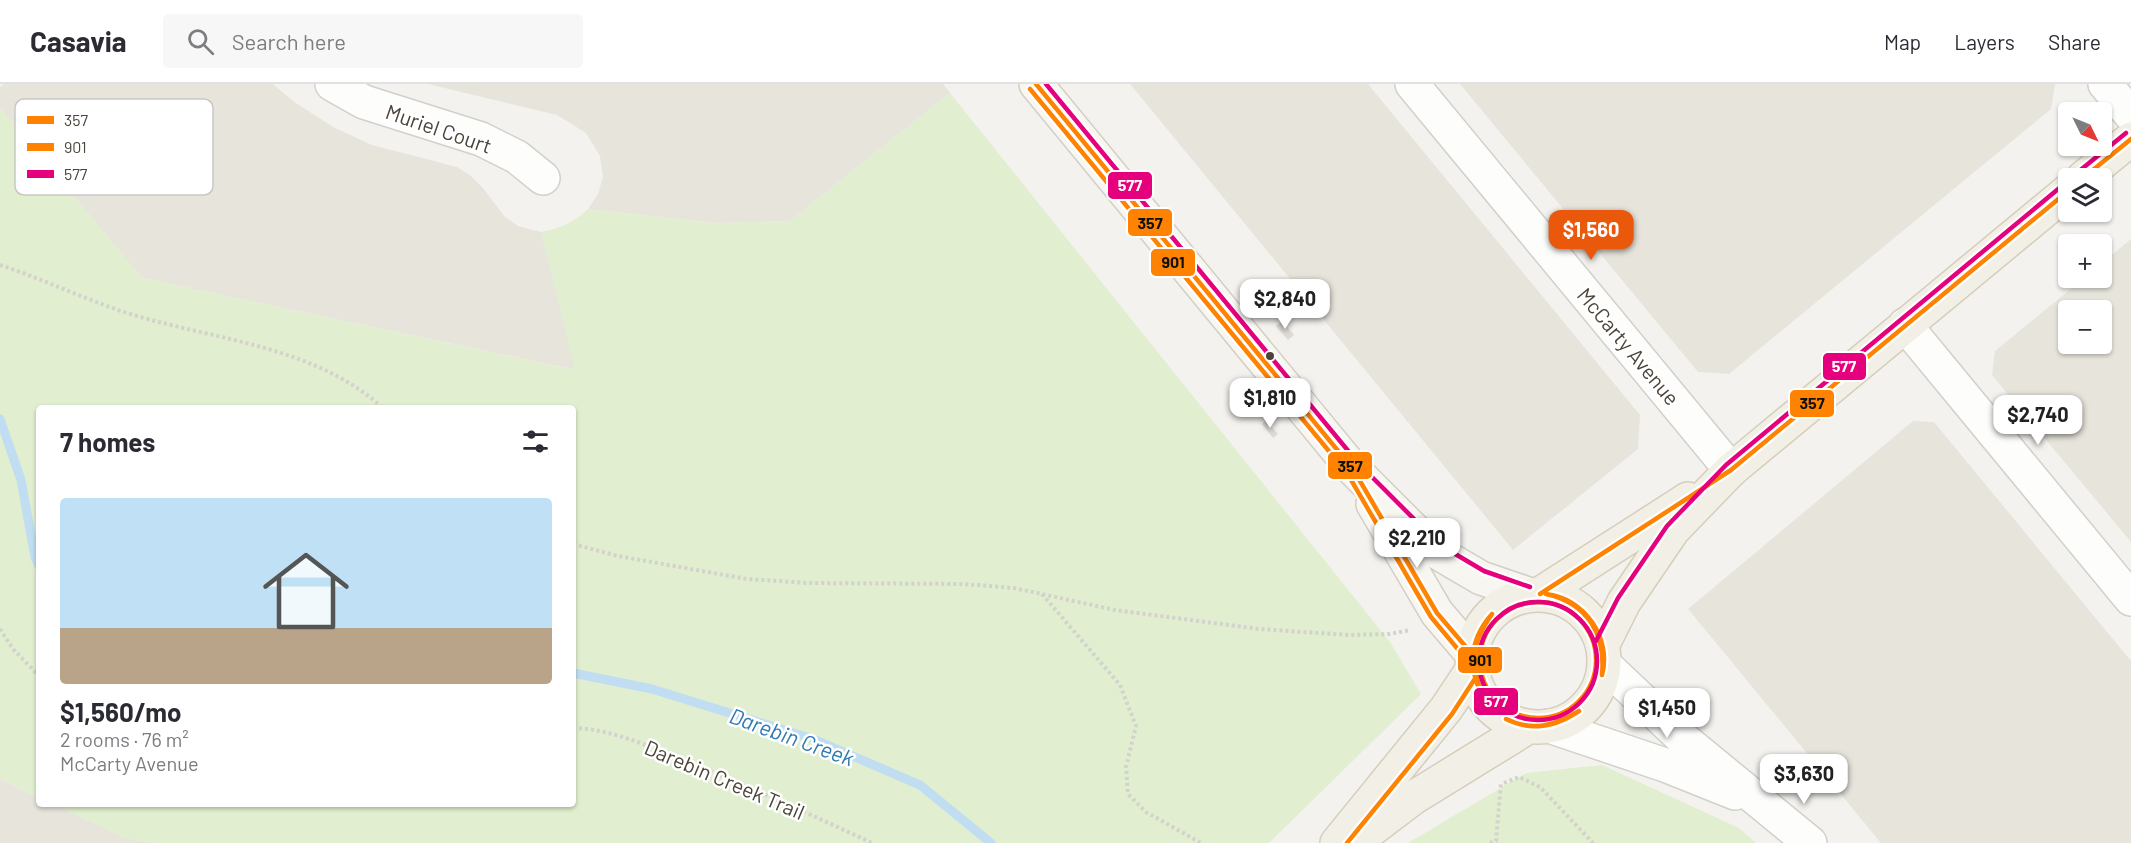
<!DOCTYPE html>
<meta charset="utf-8">
<style>
body{margin:0;font-family:Barlow,sans-serif;background:#f7f7f7;color:#2b2b33;height:100vh;display:flex;flex-direction:column;font-size:22px;white-space:nowrap}
*{box-sizing:border-box;margin:0}
p{font-size:20px;color:#7c7c81}
.icon{flex:none;width:33px;height:33px;fill:none;stroke:currentColor;stroke-width:2;stroke-linecap:round;stroke-linejoin:round}
.map{position:relative;flex:1;overflow:hidden}
.panel{position:absolute;left:36px;top:321px;width:540px;height:402px;display:flex;flex-direction:column;background:#fff;border-radius:6px;box-shadow:0 2px 4px #0004}
.panel>*{flex:none}
.needle{width:39px;rotate:133deg}
.controls{position:absolute;left:2058px;top:18px;display:grid;gap:12px}
.controls a{display:grid;place-items:center;width:54px;height:54px;border-radius:6px;background:#fff;box-shadow:0 2px 4px #0004;font-size:30px}
.price{position:absolute;translate:-50% -51px;padding:0 14px;border-radius:12px;background:#fff;color:#222;font-size:20px;line-height:39px;filter:drop-shadow(0 2px 3px #0008)}
.price::after{content:'';position:absolute;left:50%;top:36px;width:18px;height:14px;margin-left:-9px;background:inherit;clip-path:polygon(0 0,100% 0,50% 100%)}
.price.selected{background:#ea580c;color:#fff}
ul{padding:0;list-style:none}
li{display:grid;align-content:center;gap:12px;height:318px;padding:0 24px}
li span{display:grid;place-items:center;height:186px;border-radius:6px;color:#555}
li>.icon{margin-inline-start:auto}
span .icon{width:108px;height:108px;fill:#fffc;stroke-width:1}
li b{font-size:26px}
h2{display:flex;justify-content:space-between;align-items:center;height:72px;padding:0 24px;font-size:26px}
header{display:flex;align-items:center;gap:36px;box-sizing:border-box;height:84px;padding:0 30px;background:#fff;border-bottom:2px solid #e1e1e2}
header strong{font-size:28px}
nav{display:flex;gap:33px;margin-inline-start:auto;font-size:21px}
.search{width:420px;height:54px;background:#f7f7f7;display:flex;align-items:center;gap:15px;box-sizing:border-box;padding:0 21px;border-radius:6px;color:#7c7c81;font-size:22px}
.map>svg:first-child{display:block}
</style>
<header>
<strong>Casavia</strong>
<div class="search"><svg class="icon" aria-label="search" viewBox="0 0 24 24"><circle cx="10" cy="10" r="6"/><path d="M15 15l6 6"/></svg>Search here</div>
<nav><a>Map</a><a>Layers</a><a>Share</a></nav>
</header>
<div class="map">
<svg width="2131" height="759" viewBox="0 0 2131 759">
<rect width="100%" height="100%" fill="#f4f2ee"/>
<path fill="#e7e4dc" fill-rule="evenodd" d="M4,0H273L293,17L333,43L372,61L457,83L471,92L483,104L505,133L518,142L541,148L576,286L142,194L0,24V3Z
M428,0H943L950,9L790,137L715,139L588,125L598,110L603,93L600,72L586,49L557,31Z
M1130,0H1368L1640,331L1638,365L1513,466Z
M1460,0H2055L2051,25L1729,290L1698,288Z
M2131,155V458L1992,291L1995,267L2084,194H2102V179ZM2102,226V260H2068V226Z
M1913,337L1934,338L2131,577V759H1881L1688,525Z
M0,695L39,714V720H53L123,753L153,759H0Z"/>
<path fill="#e1eecf" d="M950,9L1390,558L1421,610L1269,759H153L123,753L53,720H573V324H39V714L0,695V24L142,194L575,286L541,148C561,144 573,139 588,125L715,139L790,137Z
M1602,681L1739,744L1756,759H1408L1526,689Z"/>
<g fill="none" stroke-linecap="round" stroke-linejoin="round">
<path stroke="#c0ddf1" stroke-width="9" d="M0,335L21,396L35,473L39,482
M573,589L652,605L813,655L920,701L991,759"/>
</g>
<path fill="#dedbd6" d="M1282,237L1294,251L1288,256L1276,242Z
M1266,336L1278,350L1273,354L1262,340Z"/>
<g fill="none" stroke-linecap="round" stroke-linejoin="round">
<g stroke="#d2d0cb" stroke-width="36">
<path id="street" d="M332,0L364,18L481,55L517,73L543,94
M1412,0L1731,386
M2105,0L2131,31
M1905,241L2131,515
M1605,581L1682,654L1810,759
M1549,642L1665,681L1735,709"/>
</g>
<g stroke="#d3cfc5" stroke-width="36">
<path id="secondary" d="M1036,0L1353,385L1435,467L1481,494L1528,510
M1373,420L1437,529L1472,570"/>
</g>
<g stroke="#d6cebb" stroke-width="36">
<path id="primary" d="M2083,94L2131,55
M1540,510L1688,415
M1472 577a66 66 0 1 1 132 0a66 66 0 1 1-132 0Z
M1603,560L1624,518L1673,446L1731,386L2068,107
M1355,758L1413,714L1528,643
M1337,759L1446,625L1472,586"/>
</g>
<path stroke="#d3d2cc" stroke-width="4" stroke-dasharray="3 3" stroke-linecap="butt" d="M0,181C46,196 90,218 137,232C222,257 315,263 383,324
M573,460L618,472L747,495L808,499L963,500L1014,504L1115,526L1259,545L1349,551L1390,550L1410,546
M1042,510L1120,601L1136,642L1126,683L1128,710L1146,728L1201,759
M0,545L13,565L39,592
M573,644C611,645 648,662 683,676C747,702 810,730 872,759
M1504,699L1519,693L1540,703L1593,759
M1490,759L1496,757L1501,699"/>
<use href="#street" stroke="#fdfdfc" stroke-width="33"/>
<use href="#secondary" stroke="#f7f6f1" stroke-width="33"/>
<use href="#primary" stroke="#f2efe6" stroke-width="33"/>
<g stroke="#fff" stroke-width="9">
<path id="bus-1" d="M1036,0L1353,385L1437,529L1472,570
M2083,94L2131,55
M1540,510L1731,386L2068,107
M1546,510C1584,514 1612,554 1602,591
M1546,510C1588,519 1606,551 1602,591
M1486,618C1467,588 1468,557 1492,530
M1486,618C1469,582 1469,563 1492,530
M1506,635C1532,648 1555,642 1579,627
M1506,635C1532,648 1556,643 1579,627"/>
</g>
<g stroke="#fff" stroke-width="9">
<path id="bus-2" d="M1030,5L1347,389L1431,533L1466,575
M1480 576a58 58 0 1 1 116 0a58 58 0 1 1-116 0Z
M1347,759L1452,630L1478,590"/>
</g>
<g stroke="#fff" stroke-width="9">
<path id="bus-3" d="M1046,0L1359,380L1440,461L1484,487L1530,503
M2078,88L2126,49
M1479 577a59 59 0 1 1 118 0a59 59 0 1 1-118 0Z
M1596,557L1618,514L1667,442L1726,381L2063,101"/>
</g>
<use href="#bus-1" stroke="#ff8200" stroke-width="4.5"/>
<use href="#bus-2" stroke="#ff8200" stroke-width="4.5"/>
<use href="#bus-3" stroke="#e5007d" stroke-width="4.5"/>
</g>
<circle fill="#4b4439" stroke="#fff" stroke-width="2" cx="1270" cy="272" r="5"/>
<g text-anchor="middle" dominant-baseline="central" stroke-width="5" stroke-linejoin="round" paint-order="stroke">
<g font-size="21" fill="#4b4439" stroke="#fff">
<text transform="translate(439 44) rotate(19)">Muriel Court</text>
<text transform="translate(1629 262) rotate(50)">McCarty Avenue</text>
<text transform="translate(725 695) rotate(23)">Darebin Creek Trail</text>
</g>
<g font-size="22" font-style="italic" fill="#2e7ab2" stroke="#fff">
<text transform="translate(792 652) rotate(20)">Darebin Creek</text>
</g>
</g>
<rect x="15" y="15" width="198" height="96" rx="9" fill="#fff" stroke="#c9c7c4" stroke-width="1.5"/>
<rect x="27" y="32" width="27" height="8" fill="#ff8200"/>
<rect x="27" y="59" width="27" height="8" fill="#ff8200"/>
<rect x="27" y="86" width="27" height="8" fill="#e5007d"/>
<g font-size="16" fill="#4b4439">
<text x="64" y="42">357</text>
<text x="64" y="69">901</text>
<text x="64" y="96">577</text>
</g>
<g stroke="#fff" stroke-width="2">
<rect x="1107" y="87" width="46" height="29" rx="6" fill="#e5007d"/>
<rect x="1127" y="124" width="46" height="29" rx="6" fill="#ff8200"/>
<rect x="1150" y="164" width="46" height="29" rx="6" fill="#ff8200"/>
<rect x="1822" y="268" width="45" height="29" rx="6" fill="#e5007d"/>
<rect x="1789" y="305" width="46" height="29" rx="6" fill="#ff8200"/>
<rect x="1327" y="367" width="46" height="29" rx="6" fill="#ff8200"/>
<rect x="1457" y="562" width="46" height="28" rx="6" fill="#ff8200"/>
<rect x="1473" y="603" width="46" height="29" rx="6" fill="#e5007d"/>
</g>
<g font-size="16" text-anchor="middle" font-weight="bold" fill="#fff">
<text x="1130" y="107">577</text>
<text x="1844" y="288">577</text>
<text x="1496" y="623">577</text>
</g>
<g font-size="16" text-anchor="middle" font-weight="bold" fill="#111">
<text x="1150" y="145">357</text>
<text x="1173" y="184">901</text>
<text x="1812" y="325">357</text>
<text x="1350" y="388">357</text>
<text x="1480" y="582">901</text>
</g>
</svg>
<div class="controls">
<a><svg class="needle" viewBox="-14 -14 28 28"><path d="M0-13l5 13h-10z" fill="#e53935"/><path d="M0 13l5-13h-10z" fill="#7c7c81"/></svg></a>
<a><svg class="icon" aria-label="layers" viewBox="0 0 24 24"><path d="M12 4l9 5-9 5-9-5zM3 14l9 5 9-5"/></svg></a>
<a>+</a>
<a>−</a>
</div>
<b class="price selected" style="left:1591px;top:177px">$1,560</b>
<b class="price" style="left:1285px;top:246px">$2,840</b>
<b class="price" style="left:1270px;top:345px">$1,810</b>
<b class="price" style="left:2038px;top:362px">$2,740</b>
<b class="price" style="left:1417px;top:485px">$2,210</b>
<b class="price" style="left:1667px;top:655px">$1,450</b>
<b class="price" style="left:1804px;top:721px">$3,630</b>
<section class="panel">
<h2>7 homes<svg class="icon" aria-label="filters" viewBox="0 0 24 24"><path d="M4 7h16M4 17h16"/><circle cx="9" cy="7" r="2"/><circle cx="15" cy="17" r="2"/></svg></h2>
<ul>
<li><span style="background:linear-gradient(#bfe0f5 70%,#b9a48a 0)"><svg class="icon" aria-label="home" viewBox="0 0 24 24"><path d="M3 11l9-7 9 7M6 9v11h12V9"/></svg></span><div><b>$1,560/mo</b><p>2 rooms · 76 m²</p><p>McCarty Avenue</p></div></li>
</ul>
</section>
</div>
